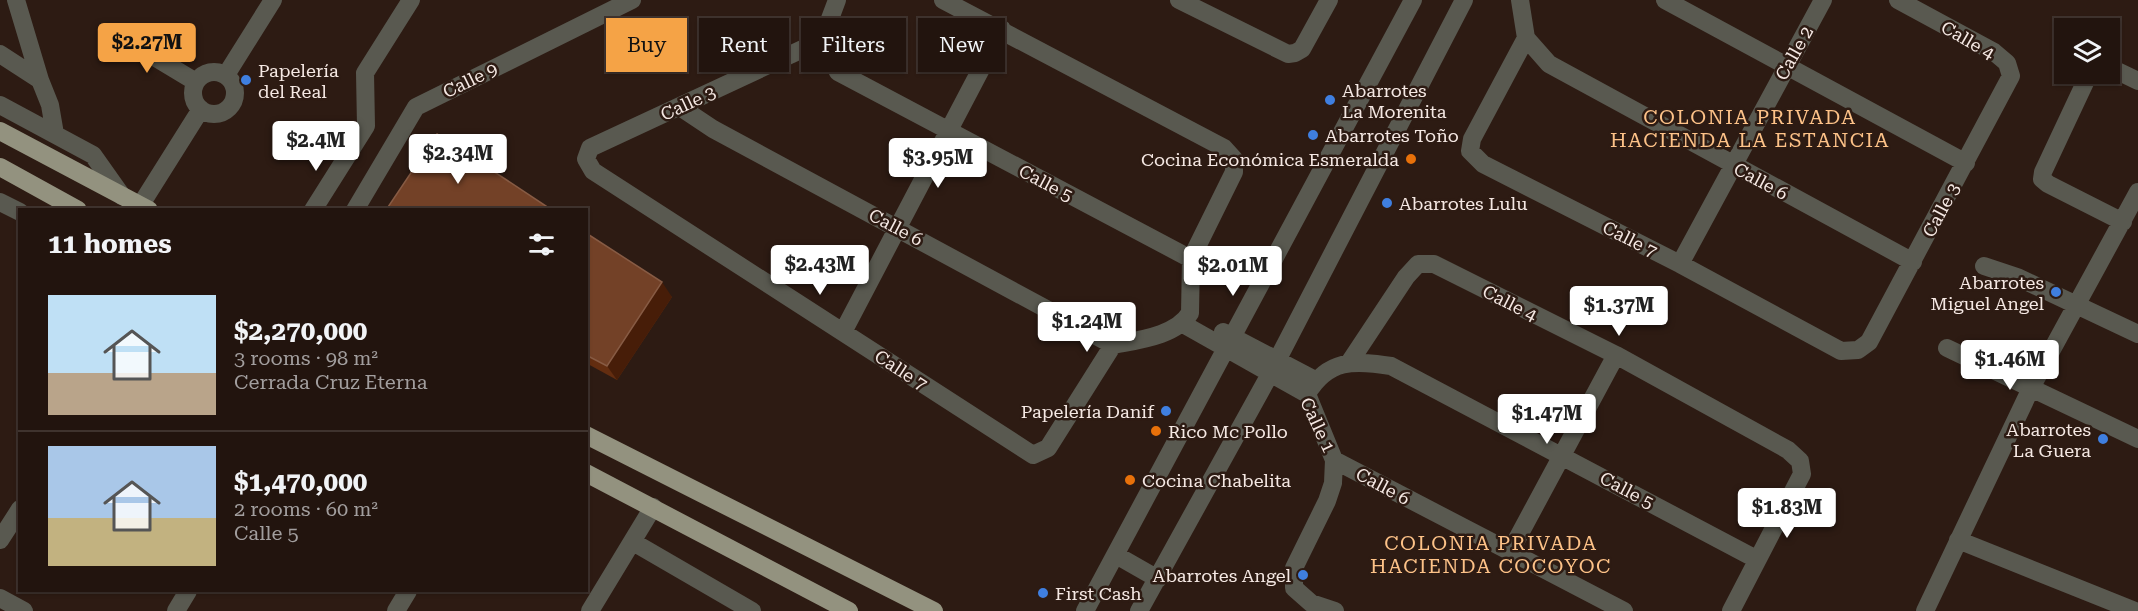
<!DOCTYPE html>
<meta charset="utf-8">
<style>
body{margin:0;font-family:"Roboto Serif",serif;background:#2a1d17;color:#f1f3f6;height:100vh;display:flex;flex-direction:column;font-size:22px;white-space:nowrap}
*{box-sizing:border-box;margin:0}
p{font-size:20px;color:#a29e9e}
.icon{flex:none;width:33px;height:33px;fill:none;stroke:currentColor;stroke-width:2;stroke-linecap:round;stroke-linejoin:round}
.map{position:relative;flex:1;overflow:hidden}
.drawer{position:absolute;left:18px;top:208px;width:570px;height:384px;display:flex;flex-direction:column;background:#22140e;border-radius:0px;box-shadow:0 2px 4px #0004,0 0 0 2px #3f332e}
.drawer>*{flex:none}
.guide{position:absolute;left:606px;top:18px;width:570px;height:54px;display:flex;gap:12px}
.fabs{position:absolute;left:2054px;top:18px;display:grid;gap:12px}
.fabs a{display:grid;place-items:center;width:66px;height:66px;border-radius:0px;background:#22140e;box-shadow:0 2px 4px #0004,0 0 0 2px #3f332e;font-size:30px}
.price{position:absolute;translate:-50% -51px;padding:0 14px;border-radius:6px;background:#fff;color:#222;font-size:20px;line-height:39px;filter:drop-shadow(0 2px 3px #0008)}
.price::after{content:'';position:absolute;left:50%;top:36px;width:18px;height:14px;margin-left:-9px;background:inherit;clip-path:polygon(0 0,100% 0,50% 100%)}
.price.active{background:#f5a346;color:#111}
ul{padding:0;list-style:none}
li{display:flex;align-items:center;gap:18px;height:150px;padding:0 30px}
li+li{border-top:2px solid #3f332e}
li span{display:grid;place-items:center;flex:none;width:168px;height:120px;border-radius:0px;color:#555}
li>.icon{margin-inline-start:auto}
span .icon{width:72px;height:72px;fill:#fffc;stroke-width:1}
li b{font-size:26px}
h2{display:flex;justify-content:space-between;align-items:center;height:72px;padding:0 30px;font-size:26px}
.chip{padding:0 21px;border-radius:0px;background:#22140e;box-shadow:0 2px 4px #0004,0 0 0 2px #3f332e;font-size:21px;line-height:54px}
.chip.active{background:#f5a346;color:#111}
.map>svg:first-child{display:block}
</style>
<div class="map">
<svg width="2138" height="611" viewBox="0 0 2138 611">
<rect width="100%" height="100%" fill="#2d1b13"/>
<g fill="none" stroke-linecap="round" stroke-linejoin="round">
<path stroke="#595950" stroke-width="18" d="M16,0L40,80
M837,0L822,40L590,148L586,159L593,171L1033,455L1048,448L1113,345C1138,340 1176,336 1190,313
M943,0L1224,148L1234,159V172L1191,259L1190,313
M1179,0L1288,54L1295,53L1302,49L1329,0
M1520,0L1526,38L1549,64L1913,262
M1665,0L1966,163
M118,35L196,82
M1526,38L1472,139L1470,151L1483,164L1680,264L1841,351L1858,350L1869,342L2011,76L2007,63L1994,52L1898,0
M822,40L838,72L1191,259
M0,54L40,80L50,105L55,134
M2109,67L2138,81
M193 93a21 21 0 1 1 42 0a21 21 0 1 1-42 0Z
M2089,74L2043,172L2042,179L2048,184L2123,222
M226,75L273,0
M0,105L93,155L122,196
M680,107L713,129L1113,345
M0,202L20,212
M140,206L201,109
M313,210L366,126L365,73L411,0
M355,210L416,107L632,0
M1680,264L1823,0
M1984,266L2017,277L2138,334
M1183,324L1307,394L1334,460L1333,483L1327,501L1294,568V588L1311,603L1335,611
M843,332L1002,29
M1223,332L1315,380
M1947,348L2138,439
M1349,363L1406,277L1418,264H1434L1616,355L1788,450L1800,461L1802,474L1731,611
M1307,394C1328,359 1354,360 1391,366L1756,559
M1334,460L1624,611
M0,540L20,509
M1958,540L2135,611
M633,542L752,611
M1510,552L1616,355
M1116,555L1158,579
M0,598L24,611
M176,611L188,591
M396,611L408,591
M590,611L653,507
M1085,611L1413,0
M1139,611L1270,374L1464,0
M1925,611L2031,388L2138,192"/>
<path stroke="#93927f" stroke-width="18" d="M0,131L149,210
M0,167L78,210
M586,435L934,611
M586,473L849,611"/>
</g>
<path fill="#632d10" d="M586,233L672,297L617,380L586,363Z"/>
<path fill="#471d08" d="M662,282L672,297L617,380L607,366Z"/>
<path fill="#734127" stroke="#875b44" stroke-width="1.5" d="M437,134L552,210H386Z
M586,233L662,282L607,366L586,355Z"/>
<g fill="#3f7fe0" stroke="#2d1b13" stroke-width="2">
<circle cx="246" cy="80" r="6"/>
<circle cx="1330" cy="100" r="6"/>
<circle cx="1313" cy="135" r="6"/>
<circle cx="1387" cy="203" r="6"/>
<circle cx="2056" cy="292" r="6"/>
<circle cx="1166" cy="411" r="6"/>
<circle cx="2103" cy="439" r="6"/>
<circle cx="1303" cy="575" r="6"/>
<circle cx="1043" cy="593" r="6"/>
</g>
<g fill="#e8710a" stroke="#2d1b13" stroke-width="2">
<circle cx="1411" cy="159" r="6"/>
<circle cx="1156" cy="431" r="6"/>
<circle cx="1130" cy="480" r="6"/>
</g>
<g text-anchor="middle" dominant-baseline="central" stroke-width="5" stroke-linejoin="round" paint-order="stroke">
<g font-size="18" fill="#f5e8e3" stroke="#2d1b13">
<text transform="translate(1968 40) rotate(30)">Calle 4</text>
<text transform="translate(1794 53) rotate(-61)">Calle 2</text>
<text transform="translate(470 80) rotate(-26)">Calle 9</text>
<text transform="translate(688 103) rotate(-25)">Calle 3</text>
<text transform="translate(1761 181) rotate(28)">Calle 6</text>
<text transform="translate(1046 183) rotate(28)">Calle 5</text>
<text transform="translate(1941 210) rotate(-62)">Calle 3</text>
<text transform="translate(896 227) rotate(28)">Calle 6</text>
<text transform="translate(1630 239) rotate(27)">Calle 7</text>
<text transform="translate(1510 303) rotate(27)">Calle 4</text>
<text transform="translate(901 370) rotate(33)">Calle 7</text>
<text transform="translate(1318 425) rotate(65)">Calle 1</text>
<text transform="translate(1383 486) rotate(28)">Calle 6</text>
<text transform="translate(1627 490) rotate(28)">Calle 5</text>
</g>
<g font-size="18" fill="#f5e8e3" stroke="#2d1b13" text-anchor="start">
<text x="258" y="70">Papelería<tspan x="258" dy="21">del Real</tspan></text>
<text x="1342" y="90">Abarrotes<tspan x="1342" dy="21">La Morenita</tspan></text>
<text x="1325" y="135">Abarrotes Toño</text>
<text x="1399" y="159" text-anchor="end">Cocina Económica Esmeralda</text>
<text x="1399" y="203">Abarrotes Lulu</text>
<text x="2044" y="282" text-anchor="end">Abarrotes<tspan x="2044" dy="21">Miguel Angel</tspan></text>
<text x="1154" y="411" text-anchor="end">Papelería Danif</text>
<text x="2091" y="429" text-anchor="end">Abarrotes<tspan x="2091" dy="21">La Guera</tspan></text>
<text x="1168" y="431">Rico Mc Pollo</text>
<text x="1142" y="480">Cocina Chabelita</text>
<text x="1291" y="575" text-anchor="end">Abarrotes Angel</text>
<text x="1055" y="593">First Cash</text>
</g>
<g font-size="20" letter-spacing="1.5" fill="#fdc288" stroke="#2d1b13">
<text x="1750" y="117">COLONIA PRIVADA<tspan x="1750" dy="23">HACIENDA LA ESTANCIA</tspan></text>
<text x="1491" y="543">COLONIA PRIVADA<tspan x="1491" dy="23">HACIENDA COCOYOC</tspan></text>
</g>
</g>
</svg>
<div class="fabs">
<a><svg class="icon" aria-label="layers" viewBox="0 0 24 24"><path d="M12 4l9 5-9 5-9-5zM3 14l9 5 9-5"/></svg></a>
</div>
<b class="price active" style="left:147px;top:74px">$2.27M</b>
<b class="price" style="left:316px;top:172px">$2.4M</b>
<b class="price" style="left:458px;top:185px">$2.34M</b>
<b class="price" style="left:938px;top:189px">$3.95M</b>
<b class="price" style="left:820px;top:296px">$2.43M</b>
<b class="price" style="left:1233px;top:297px">$2.01M</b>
<b class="price" style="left:1619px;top:337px">$1.37M</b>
<b class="price" style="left:1087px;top:353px">$1.24M</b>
<b class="price" style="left:2010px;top:391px">$1.46M</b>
<b class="price" style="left:1547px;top:445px">$1.47M</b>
<b class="price" style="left:1787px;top:539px">$1.83M</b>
<div class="guide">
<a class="chip active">Buy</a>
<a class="chip">Rent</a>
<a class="chip">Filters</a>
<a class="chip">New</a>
</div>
<section class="drawer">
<h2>11 homes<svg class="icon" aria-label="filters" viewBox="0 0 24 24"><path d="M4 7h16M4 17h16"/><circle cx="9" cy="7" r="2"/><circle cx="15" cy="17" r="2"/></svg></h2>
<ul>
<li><span style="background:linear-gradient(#bfe0f5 65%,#b9a48a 0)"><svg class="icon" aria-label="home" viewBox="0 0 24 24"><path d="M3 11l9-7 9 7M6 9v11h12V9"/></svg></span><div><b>$2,270,000</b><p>3 rooms · 98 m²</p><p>Cerrada Cruz Eterna</p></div></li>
<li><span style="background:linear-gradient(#a9c7e8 60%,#c2b280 0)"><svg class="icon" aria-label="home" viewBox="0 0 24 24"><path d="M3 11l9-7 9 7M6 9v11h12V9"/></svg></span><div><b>$1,470,000</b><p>2 rooms · 60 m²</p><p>Calle 5</p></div></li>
</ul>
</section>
</div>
